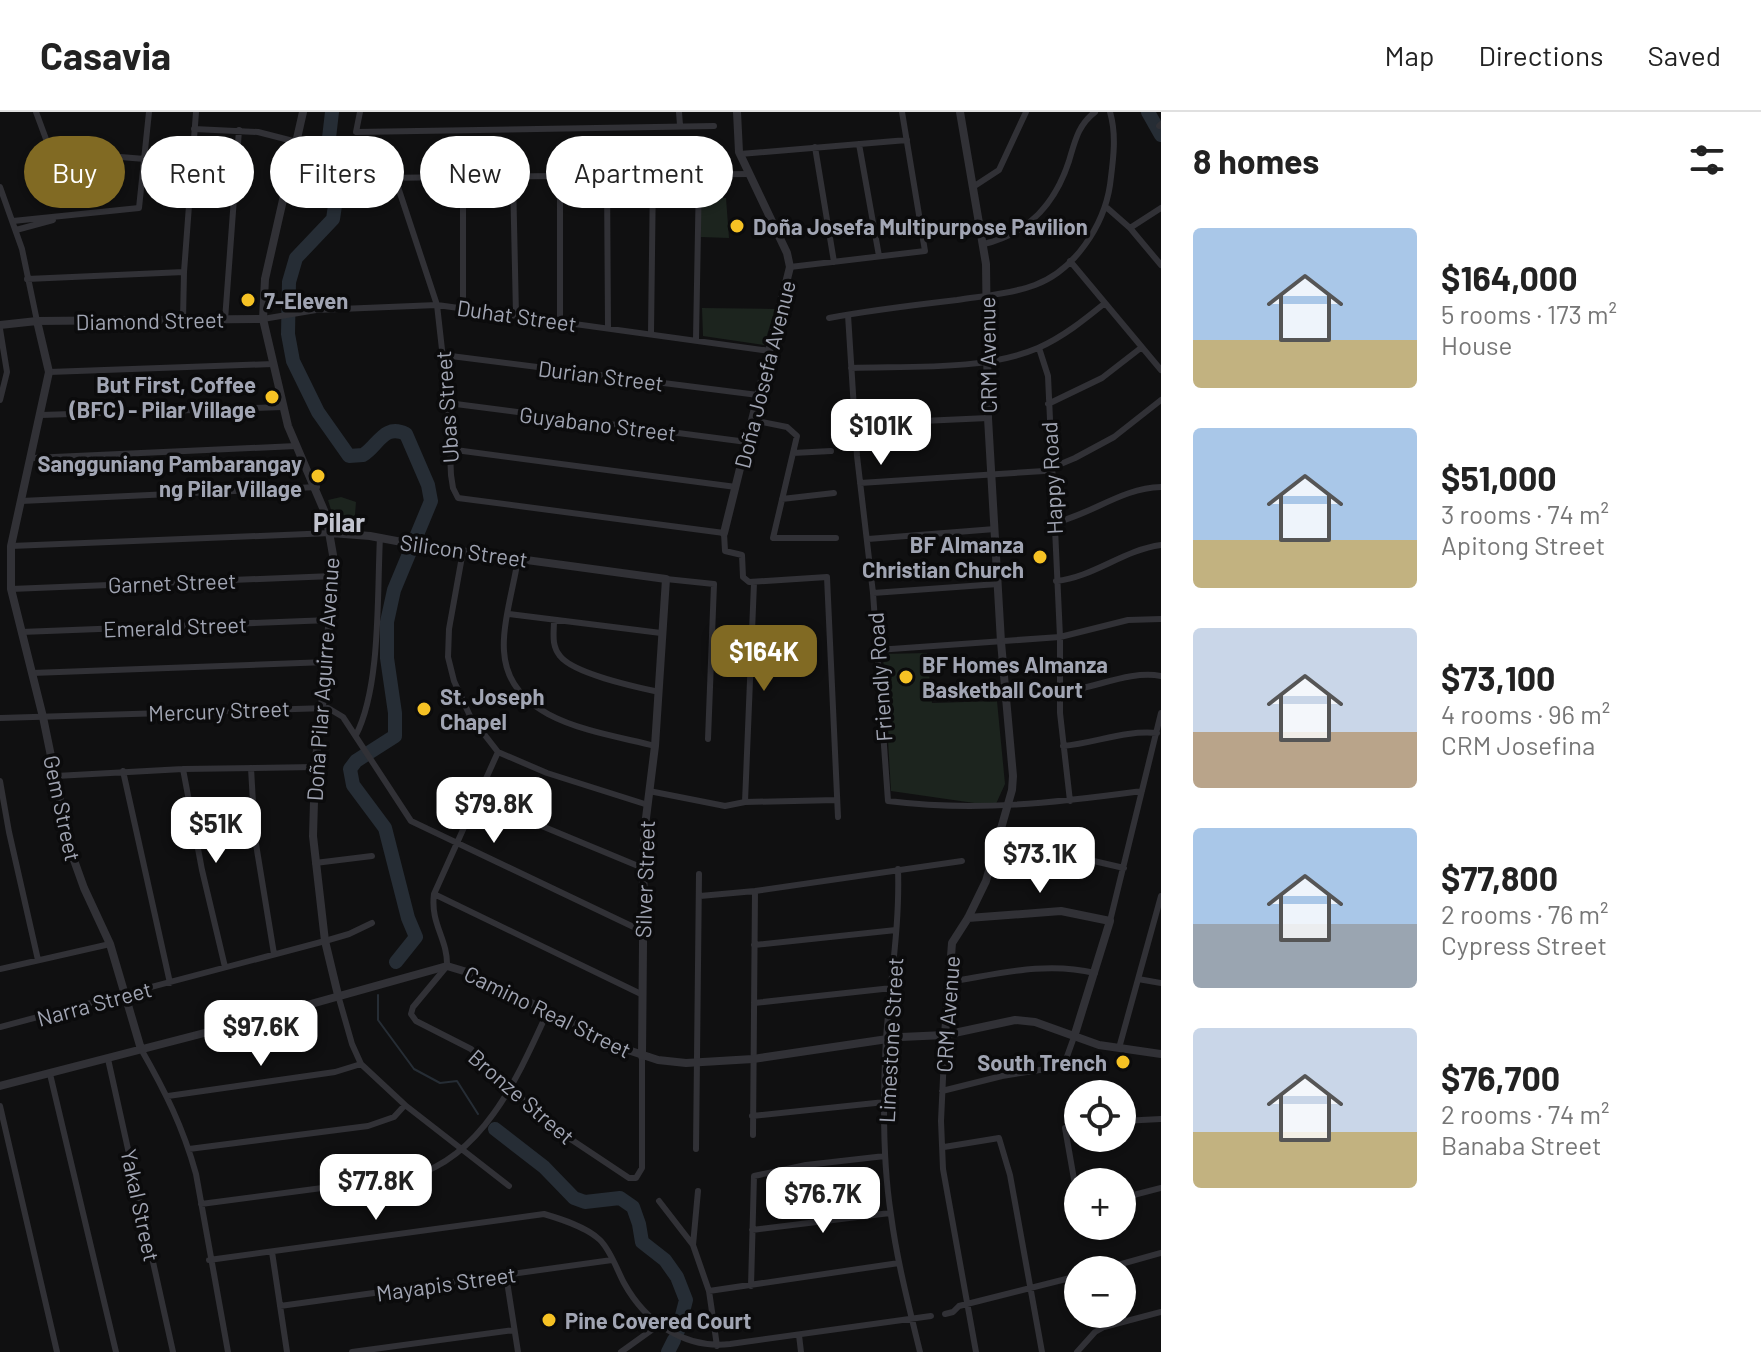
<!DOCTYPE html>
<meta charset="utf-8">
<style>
body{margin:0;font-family:Barlow,sans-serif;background:#f6f6f6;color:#222;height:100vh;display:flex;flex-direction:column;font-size:30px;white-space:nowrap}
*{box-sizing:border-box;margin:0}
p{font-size:26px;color:#767676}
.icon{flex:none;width:44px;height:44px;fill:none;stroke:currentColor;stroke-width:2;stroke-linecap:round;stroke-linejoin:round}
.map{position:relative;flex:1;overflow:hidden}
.drawer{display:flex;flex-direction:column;background:#fff;width:600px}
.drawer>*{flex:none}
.top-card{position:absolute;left:24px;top:24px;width:760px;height:72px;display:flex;gap:16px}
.controls{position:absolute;left:1064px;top:968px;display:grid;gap:16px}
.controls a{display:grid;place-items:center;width:72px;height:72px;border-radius:50%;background:#fff;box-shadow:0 2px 6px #0004;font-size:40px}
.price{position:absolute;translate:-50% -68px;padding:0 18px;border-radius:16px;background:#fff;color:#222;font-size:26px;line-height:52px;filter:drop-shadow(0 2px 4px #0008)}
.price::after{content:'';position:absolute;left:50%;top:48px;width:24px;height:18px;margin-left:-12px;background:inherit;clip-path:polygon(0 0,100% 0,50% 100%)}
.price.active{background:#816a23;color:#fff}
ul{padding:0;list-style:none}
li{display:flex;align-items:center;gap:24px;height:200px;padding:0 32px}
li span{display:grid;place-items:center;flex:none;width:224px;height:160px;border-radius:8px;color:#555}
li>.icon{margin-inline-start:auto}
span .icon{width:96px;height:96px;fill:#fffc;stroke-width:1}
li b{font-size:34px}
h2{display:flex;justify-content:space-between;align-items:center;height:96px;padding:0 32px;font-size:34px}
.pill{padding:0 28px;border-radius:36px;background:#fff;box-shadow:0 2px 6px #0004;font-size:28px;line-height:72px}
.pill.active{background:#816a23;color:#fff}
header{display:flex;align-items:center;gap:48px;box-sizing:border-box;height:112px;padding:0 40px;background:#fff;border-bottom:2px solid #e0e0e0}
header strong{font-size:38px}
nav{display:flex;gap:44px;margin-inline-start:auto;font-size:28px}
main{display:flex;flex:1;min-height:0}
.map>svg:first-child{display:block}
</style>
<header>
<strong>Casavia</strong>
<nav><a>Map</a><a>Directions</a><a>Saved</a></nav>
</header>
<main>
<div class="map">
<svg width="1161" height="1240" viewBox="0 0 1161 1240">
<rect width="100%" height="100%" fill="#101011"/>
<path fill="#1c241e" d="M701,86H726L729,126L701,125Z
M702,196L775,197L764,233L703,224Z
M341,385L356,390L354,415L336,414L328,388Z
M927,541L932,591L997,589L1005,672L995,694L891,679L883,542Z"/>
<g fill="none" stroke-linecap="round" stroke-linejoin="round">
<path stroke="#262d35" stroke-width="2" d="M378,883V908L414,957L440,971L457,969L478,1002"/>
<path stroke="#262d35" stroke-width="14" d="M332,0L326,52L337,80L333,107L296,146L289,170L288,222L293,249L318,300L349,344L363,343C378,334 384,311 406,322L428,373L431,389L394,478L387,510V546L395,601V624L356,649L350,657L353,673L385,716L408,806L416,825L396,850
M1148,0L1161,23
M495,1017L544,1055L574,1086L585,1090L620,1086L633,1095L639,1112L642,1130L665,1148L677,1165L686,1188L678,1219
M668,1240L674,1228"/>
<path stroke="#313136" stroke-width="6" d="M36,0L53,46L57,50L108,44L145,47
M360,0L356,20L714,14
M679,0L680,13
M1159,14L1161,12
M194,17L258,20L297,30
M859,32L879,144
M815,35L834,150
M740,42L907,28
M607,64L608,215
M463,65V195
M513,65L516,203
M377,66L749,62
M395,66L437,193L448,291L451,363L453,376L458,386L724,421L725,439L742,443L743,465L749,470L827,465L838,705
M0,75L22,137L37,209
M973,75L999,58L1026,0
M1105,94L1130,116L1161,153
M13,109L139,96L149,0
M1130,116L1161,96
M16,118L53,108
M984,132C1029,121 1055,92 1069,49C1075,29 1078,13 1095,0
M1070,149L1161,258
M790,155L925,139L902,0
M27,167L184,160
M848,203L857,344L873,481L888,689C976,700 1054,691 1142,679
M829,206C871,198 914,193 957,188C982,184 1011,182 1035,173C1075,158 1104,113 1110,73C1113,49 1117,24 1110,0
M263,207L316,198L437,193L770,239
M183,208L184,160L196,0
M225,208L239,18
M560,209V64
M0,217L7,260L0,288
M651,221L653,63
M696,227L699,63
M1039,236L1048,264L1060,525V601L1070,689
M443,243L758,283
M851,256C909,254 984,259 1038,236C1063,225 1084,208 1105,191
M49,260L273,252
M448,291L747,330
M1048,292L1102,266L1142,235
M41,303L283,295
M752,308L787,315L797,324L773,426H836
M856,312L988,306
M448,337L736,375
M793,341L831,339
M32,346L296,334
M860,371L1044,359L1075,346L1114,325L1161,288
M782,387L834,381
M21,389L317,375
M1053,411C1091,403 1121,376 1161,375
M868,427L995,417
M11,434L331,421
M463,439L449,517L448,545L454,569L470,604L498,640L547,661L648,693
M518,447C514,473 502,513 504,539C508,611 602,620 655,634
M666,467L714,472L708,627
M1056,469C1094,465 1123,438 1161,433
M11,477L333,464
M873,481L998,472
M509,502L661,521
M554,508C554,521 551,533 560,544C574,562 636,575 659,580
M21,520L330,508
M877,538L1060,525L1128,508L1161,507
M32,561L327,550
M1060,580C1094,577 1129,558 1161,564
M0,606L328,596L343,605L411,709L642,819
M356,623C381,574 377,482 380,425
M1063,634C1096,631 1124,618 1157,621
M498,640L434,782C430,812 448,827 447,854L413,895L411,902L416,909L471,937L548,1012L629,1066H636L642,1056V944
M251,656L255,726L274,842
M183,657L202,758L225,855
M123,659L170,871
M56,664L183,657L315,655
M0,669L9,720L38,848
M649,679L725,694L745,690L837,688
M477,687L643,756
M745,690L754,471
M992,748L1072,744L1124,756
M315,751L372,744
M898,757C900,814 890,870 886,927C883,984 882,1046 891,1103C897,1149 909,1195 920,1240
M434,782L641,882
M700,784L755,779L962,749
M1110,809L1161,601
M754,833L896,818
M0,857L110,832
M1138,867L1161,871
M949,870C999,862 1045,849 1095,861
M338,883L352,932L361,952L405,993L509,1074
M754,891L892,876
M0,915L325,829L349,822L372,811
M945,923L941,1009L943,1057L976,1240
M1119,936L1161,784
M141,937C165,979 183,1015 196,1062L228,1240
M108,947L173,1240
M50,962L116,1240
M942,979L1002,964L1059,955L1065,950L1074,925
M168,984L335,960L361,952
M0,994L57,1240
M752,1004L885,990
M1122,1009L1161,1007
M1078,1015L1065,1016L1078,1090
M753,1023L755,779
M944,1035L999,1026L1010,1063L1042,1240
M189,1037L368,1014L394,1005L405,993
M696,1037L699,762
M1122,1086L1161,1076
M659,1089L693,1133L709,1179L717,1234
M201,1092L413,1064C485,1043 519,962 548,899
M752,1118L890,1101
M693,1133L698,1079
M272,1140L287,1240
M209,1148L544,1102C561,1107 587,1115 600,1128C611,1139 617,1158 624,1171C646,1211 685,1237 730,1232L931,1204
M1100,1158L1161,1141
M506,1163L518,1240
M751,1174L754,1064L806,1053L885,1044
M709,1179L899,1151
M280,1194L612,1148
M945,1202L953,1200L959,1194L1078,1164
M799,1223L801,1240
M352,1240L514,1218
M621,1240L660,1212
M1077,1240L1095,1220L1104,1215L1161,1200"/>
<path stroke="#313136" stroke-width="8" d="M303,0L265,167L263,207L288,314L326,403L333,443L327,550L315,655L313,724L325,829L338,883
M37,209L49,260L11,434V477L43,605L70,737L84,776L110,832L141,937
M0,213L37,209L263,207
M331,421L370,424L423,434L666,467L655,634L644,722L642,944
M724,421L790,155L787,141L739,40L737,0
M968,806L1061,799L1110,809L1074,925
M945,923L952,831L968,806L986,769L1012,678L1013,664L1001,530L988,306L986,152L960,0
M0,974L243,911L447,854L467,860L628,938L658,948L686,951L753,947L901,925L945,923L1015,908L1035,910L1099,933L1161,942"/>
</g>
<g fill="#f6c224" stroke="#0b0b0c" stroke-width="3">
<circle cx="737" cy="114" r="8"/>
<circle cx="248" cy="188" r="8"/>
<circle cx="272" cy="285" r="8"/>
<circle cx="318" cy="364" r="8"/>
<circle cx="1040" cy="445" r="8"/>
<circle cx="906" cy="565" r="8"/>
<circle cx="424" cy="597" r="8"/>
<circle cx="1123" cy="950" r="8"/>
<circle cx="549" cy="1208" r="8"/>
</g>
<g text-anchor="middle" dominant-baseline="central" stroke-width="7" stroke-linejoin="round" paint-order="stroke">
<g font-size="22" font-weight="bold" fill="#a1a5b3" stroke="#0b0b0c" text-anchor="start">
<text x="753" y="114">Doña Josefa Multipurpose Pavilion</text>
<text x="264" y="188">7-Eleven</text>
<text x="256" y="272" text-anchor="end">But First, Coffee<tspan x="256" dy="25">(BFC) - Pilar Village</tspan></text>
<text x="302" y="351" text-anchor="end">Sangguniang Pambarangay<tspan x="302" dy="25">ng Pilar Village</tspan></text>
<text x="1024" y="432" text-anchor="end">BF Almanza<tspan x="1024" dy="25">Christian Church</tspan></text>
<text x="922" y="552">BF Homes Almanza<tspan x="922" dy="25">Basketball Court</tspan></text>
<text x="440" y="584">St. Joseph<tspan x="440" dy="25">Chapel</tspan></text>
<text x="1107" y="950" text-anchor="end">South Trench</text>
<text x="565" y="1208">Pine Covered Court</text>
</g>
<g font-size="22" fill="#a1a5b3" stroke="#0b0b0c">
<text transform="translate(517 203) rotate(8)">Duhat Street</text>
<text transform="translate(150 208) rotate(-1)">Diamond Street</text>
<text transform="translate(987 243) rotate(-91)">CRM Avenue</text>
<text transform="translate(764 262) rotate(-76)">Doña Josefa Avenue</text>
<text transform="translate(601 263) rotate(7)">Durian Street</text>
<text transform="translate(446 295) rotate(-94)">Ubas Street</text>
<text transform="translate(598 311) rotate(7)">Guyabano Street</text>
<text transform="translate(1051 366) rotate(-93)">Happy Road</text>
<text transform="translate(464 438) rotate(8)">Silicon Street</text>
<text transform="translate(172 470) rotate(-2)">Garnet Street</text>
<text transform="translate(175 514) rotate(-2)">Emerald Street</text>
<text transform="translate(879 565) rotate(-94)">Friendly Road</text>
<text transform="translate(322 567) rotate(-86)">Doña Pilar Aguirre Avenue</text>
<text transform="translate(219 598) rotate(-2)">Mercury Street</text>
<text transform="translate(63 696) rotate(78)">Gem Street</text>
<text transform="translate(644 767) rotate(-88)">Silver Street</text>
<text transform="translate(94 891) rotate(-15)">Narra Street</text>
<text transform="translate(548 899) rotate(26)">Camino Real Street</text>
<text transform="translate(947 902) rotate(-86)">CRM Avenue</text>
<text transform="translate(890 928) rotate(-87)">Limestone Street</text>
<text transform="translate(522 984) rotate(41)">Bronze Street</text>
<text transform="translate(141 1093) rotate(78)">Yakal Street</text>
<text transform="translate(446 1171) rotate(-8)">Mayapis Street</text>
</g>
<g font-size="26" font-weight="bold" fill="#c2c4cf" stroke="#0b0b0c">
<text x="339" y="409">Pilar</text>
</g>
</g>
</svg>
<div class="controls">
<a><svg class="icon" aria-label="locate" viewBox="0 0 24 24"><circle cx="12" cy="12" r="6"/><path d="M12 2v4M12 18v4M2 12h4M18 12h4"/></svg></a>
<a>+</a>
<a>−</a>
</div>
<b class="price" style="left:881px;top:355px">$101K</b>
<b class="price active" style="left:764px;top:581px">$164K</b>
<b class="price" style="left:494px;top:733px">$79.8K</b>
<b class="price" style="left:216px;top:753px">$51K</b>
<b class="price" style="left:1040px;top:783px">$73.1K</b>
<b class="price" style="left:261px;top:956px">$97.6K</b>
<b class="price" style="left:376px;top:1110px">$77.8K</b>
<b class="price" style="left:823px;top:1123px">$76.7K</b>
<div class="top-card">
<a class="pill active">Buy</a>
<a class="pill">Rent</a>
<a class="pill">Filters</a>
<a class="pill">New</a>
<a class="pill">Apartment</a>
</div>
</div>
<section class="drawer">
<h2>8 homes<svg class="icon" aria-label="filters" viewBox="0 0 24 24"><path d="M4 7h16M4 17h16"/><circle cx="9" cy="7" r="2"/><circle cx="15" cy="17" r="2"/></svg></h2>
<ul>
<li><span style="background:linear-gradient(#a9c7e8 70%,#c2b280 0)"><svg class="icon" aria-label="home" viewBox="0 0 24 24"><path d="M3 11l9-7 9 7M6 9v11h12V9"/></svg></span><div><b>$164,000</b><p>5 rooms · 173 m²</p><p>House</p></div></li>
<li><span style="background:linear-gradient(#a9c7e8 70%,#c2b280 0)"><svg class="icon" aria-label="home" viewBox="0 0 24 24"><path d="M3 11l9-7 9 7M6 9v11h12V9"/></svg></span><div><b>$51,000</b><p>3 rooms · 74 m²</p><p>Apitong Street</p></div></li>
<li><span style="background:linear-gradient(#c9d6e8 65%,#b9a48a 0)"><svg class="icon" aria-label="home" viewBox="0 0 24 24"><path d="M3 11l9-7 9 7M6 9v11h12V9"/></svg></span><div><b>$73,100</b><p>4 rooms · 96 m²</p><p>CRM Josefina</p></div></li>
<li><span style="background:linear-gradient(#a9c7e8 60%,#9aa5b1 0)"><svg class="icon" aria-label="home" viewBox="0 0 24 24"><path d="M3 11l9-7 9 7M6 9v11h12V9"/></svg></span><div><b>$77,800</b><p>2 rooms · 76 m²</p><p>Cypress Street</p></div></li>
<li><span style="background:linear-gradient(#c9d6e8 65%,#c2b280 0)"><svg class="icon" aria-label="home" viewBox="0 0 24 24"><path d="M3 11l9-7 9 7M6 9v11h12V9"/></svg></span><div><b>$76,700</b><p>2 rooms · 74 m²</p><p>Banaba Street</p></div></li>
</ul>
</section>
</main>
